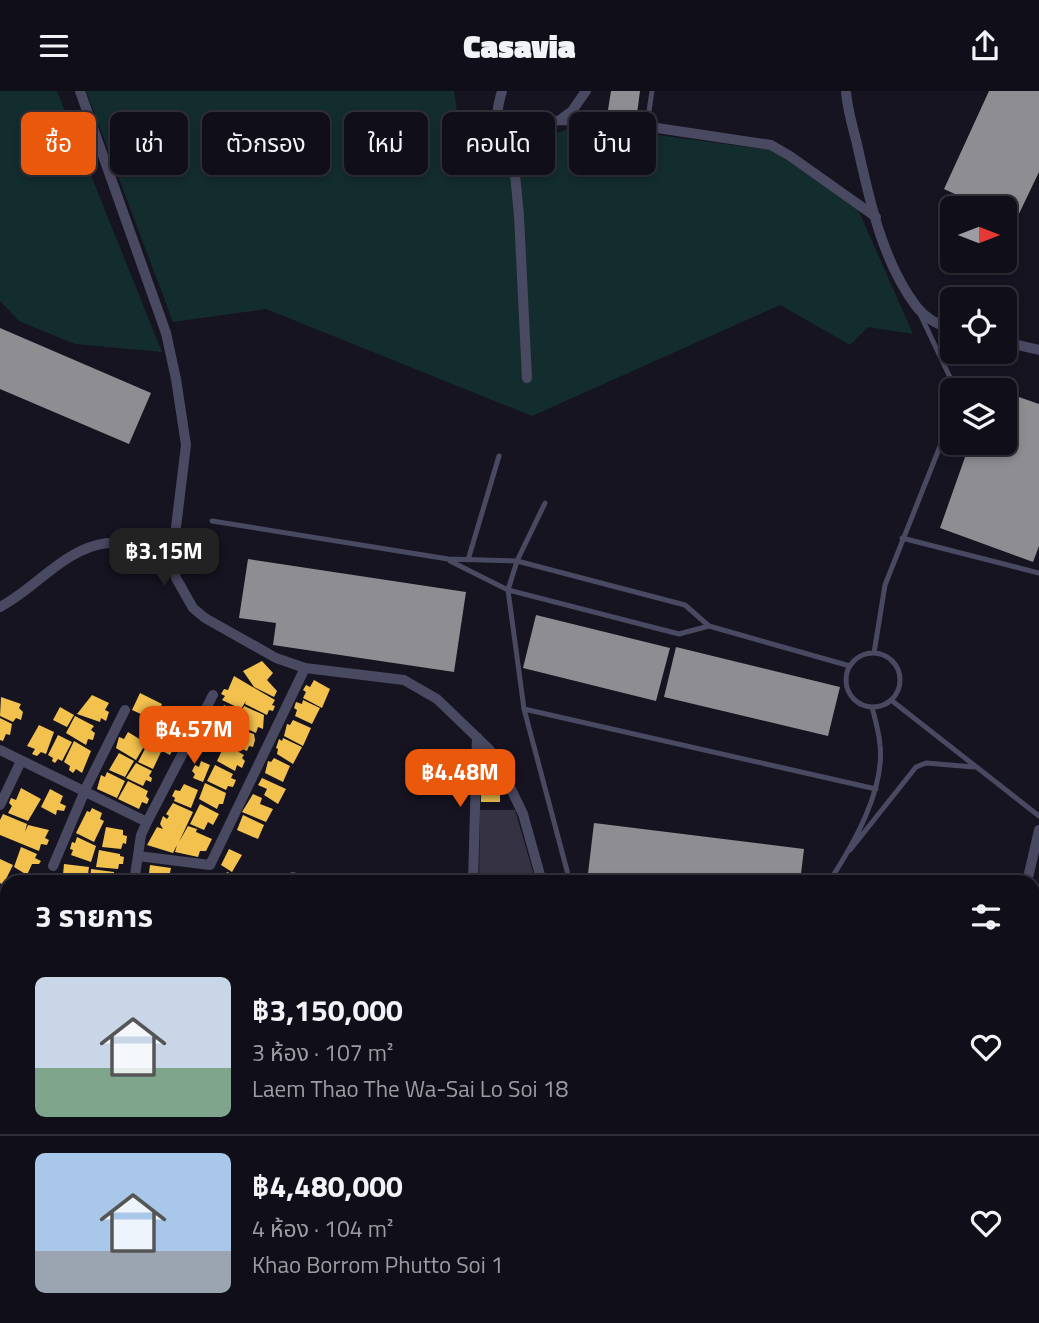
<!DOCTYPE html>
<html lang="th">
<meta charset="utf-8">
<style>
body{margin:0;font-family:"Titillium Web","Noto Sans Thai",sans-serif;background:#191822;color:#f1f3f6;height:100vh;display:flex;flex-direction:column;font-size:26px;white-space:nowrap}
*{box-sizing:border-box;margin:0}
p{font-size:23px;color:#9c9ca2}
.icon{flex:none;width:38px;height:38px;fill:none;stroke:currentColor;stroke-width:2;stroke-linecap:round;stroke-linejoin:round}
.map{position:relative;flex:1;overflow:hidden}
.drawer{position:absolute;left:0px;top:784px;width:1040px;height:448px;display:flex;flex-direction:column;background:#100f19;border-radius:21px 21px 0 0;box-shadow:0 4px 10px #0003,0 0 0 2px #302f38}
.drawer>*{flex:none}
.hud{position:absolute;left:21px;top:21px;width:998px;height:63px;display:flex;gap:14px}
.needle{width:46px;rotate:90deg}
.buttons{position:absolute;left:940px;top:105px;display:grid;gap:14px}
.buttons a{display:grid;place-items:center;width:77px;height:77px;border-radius:10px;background:#100f19;box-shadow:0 4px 10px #0003,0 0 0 2px #302f38;font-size:35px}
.price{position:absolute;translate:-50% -60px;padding:0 16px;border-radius:14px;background:#ea580c;color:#fff;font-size:23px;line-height:46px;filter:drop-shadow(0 2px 4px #0008)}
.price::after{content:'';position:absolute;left:50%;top:42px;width:21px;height:16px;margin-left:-10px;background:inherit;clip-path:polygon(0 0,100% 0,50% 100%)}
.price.current{background:#222;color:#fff}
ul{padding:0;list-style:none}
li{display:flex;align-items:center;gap:21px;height:175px;padding:0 35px}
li+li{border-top:2px solid #302f38}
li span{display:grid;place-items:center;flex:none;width:196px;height:140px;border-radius:10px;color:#555}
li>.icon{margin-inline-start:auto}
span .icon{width:84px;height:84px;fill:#fffc;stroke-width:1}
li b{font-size:30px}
h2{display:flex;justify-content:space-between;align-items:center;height:84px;padding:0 35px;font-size:30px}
.tag{padding:0 24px;border-radius:10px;background:#100f19;box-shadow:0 4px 10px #0003,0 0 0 2px #302f38;font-size:24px;line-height:63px}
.tag.current{background:#ea580c;color:#fff}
header{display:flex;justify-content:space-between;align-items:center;height:91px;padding:0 35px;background:#100f19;font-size:32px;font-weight:800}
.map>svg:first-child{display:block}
</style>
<header><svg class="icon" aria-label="menu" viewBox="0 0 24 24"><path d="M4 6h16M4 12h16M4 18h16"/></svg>Casavia<svg class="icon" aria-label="share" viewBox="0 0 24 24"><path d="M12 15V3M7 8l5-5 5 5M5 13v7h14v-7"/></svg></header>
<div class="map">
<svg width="1039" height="1232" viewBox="0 0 1039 1232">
<rect width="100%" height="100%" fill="#161421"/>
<path fill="#132c2d" d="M0,0H57L162,261L75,253L19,230L0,210Z
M86,0H454L461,48L524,53L581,34L772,59L857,116L913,243L868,236L850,254L780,214L532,325L266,218L173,231Z
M575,1225H645L643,1232H582L573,1229Z"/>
<path fill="#f2c14e" d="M262,570L273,582L267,589L277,600L274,606L254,596L243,580Z
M234,585L275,609L272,614L275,615L273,620L269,619L267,624L245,613L246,610L241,618L222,609L225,605L221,603L224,598L228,599Z
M314,589L330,598L322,617L303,607L306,601L303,599L306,594L310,596Z
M140,602L162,613L154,629L132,619Z
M92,604L109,612L105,619L109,621L106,630L101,627L100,631L77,623Z
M1,606L21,613L19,617L23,621L21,629L16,627L13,631L0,625Z
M303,609L320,617L312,633L295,625L297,619L294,617L296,611L302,613Z
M224,614L239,622L234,635L218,628L220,624L216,622L218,616L222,618Z
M244,615L264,624L263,638L258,636L256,642L236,633Z
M60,616L74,624L67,636L53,629Z
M167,616L187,627V632L181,643L158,632Z
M75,625L94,635L91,639L95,642L93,649L88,648L86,654L66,642Z
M0,627L12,633L10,644L6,643L3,650L0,649Z
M293,629L311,637L303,655L284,645L287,633L290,634Z
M218,631L254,643L255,649L253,656L249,655L247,660L225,650L223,656L209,650Z
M39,634L54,641L46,663L41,661L37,665L32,663L35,658L27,655Z
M158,637L178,648L170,664L149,653Z
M128,641L146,652L136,669L116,657L119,646L124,648Z
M58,644L72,651L62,670L58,668L55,672L52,670L53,667L48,664Z
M283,647L302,656L293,673L277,663L278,658L276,657L279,648L282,650Z
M74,650L91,660L82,682L76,678L73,682L69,679L70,675L64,671Z
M225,653L244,664L242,667L245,670L242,677L237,674L235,680L217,670Z
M147,654L161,661L153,678L138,671Z
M119,662L134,670L125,686L109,679Z
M274,667L290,675L283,691L265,682L268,670L271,671Z
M201,670L210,674L203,691L193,687L195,683L192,680L195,674L199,676Z
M136,672L152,680L149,685L152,687L151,691L146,689L143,695L126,687Z
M215,674L233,683L231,687L236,689L233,696L228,695L226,699L207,690Z
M107,681L125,690L117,707L97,698L101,684L105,686Z
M262,687L286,698L278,713L264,704L267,698L258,694Z
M128,690L148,700L146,705L149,708L147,713L142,711L139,718L118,708Z
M205,692L226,702L223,713H219L217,718L199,708Z
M184,693L198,699L191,717L174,710L175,707L172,705L175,699L180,700Z
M481,694H500V711H481Z
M21,697L41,708L28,730L8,722L12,715L9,712L11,707L16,709Z
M50,698L63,705L60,712L66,715L64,720L57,719L56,724L41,716Z
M253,703L262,707L260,713L273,718L266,731L242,721Z
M173,712L193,721L179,751L188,735L197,738L196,741L212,748L206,760H200L198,766L175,761L177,754L173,762L147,754L157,736L163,738L160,733L163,725L167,728L169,725L166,723Z
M200,713L219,723L213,734L208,731L204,739L190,733Z
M92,717L102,722L100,728L104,730L94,751L76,742L87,720L90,721Z
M3,723L27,733L25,741L28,734L49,739L45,747L49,749L47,754L41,753L39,760L0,744V729Z
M243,724L264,734L258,748L237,739Z
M106,736L123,739V744L127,745L126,753L123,752L121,758L102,756Z
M77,746L96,755L91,771L71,764L73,759L70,758L72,751L75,752Z
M21,756L37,763L35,767L41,770L39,773H32L27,784L14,776Z
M229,758L242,764L232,781L221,774Z
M99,759L120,763V765L124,766L123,773H119L118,778L96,776Z
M0,768L13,774L3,794L0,792Z
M64,773L89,776L87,791H68V784H63Z
M150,774L171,777L168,791H148Z
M91,778L114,781V785L118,786V791H90Z
M227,781L249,791H222Z
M18,783L29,791H14Z
M198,783L211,786L210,791H192L193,784L198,785Z
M173,785H190L189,791H172Z
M0,832L7,836V851L0,848Z
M0,924L7,927V979L0,998Z
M449,1225H485L480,1232H454L447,1228Z"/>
<path fill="#8d8d92" d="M611,0H640L637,23L608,19Z
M989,0H1039V81L1015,131L1004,126V117H985L944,98Z
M0,237L151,302L129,353L0,298Z
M1004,301L1039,313V455L1033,471L940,437L970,352H1004Z
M248,468L466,501L454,581L273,554L276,532L239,527Z
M536,524L670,557L656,610L523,577Z
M676,556L840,596L828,645L664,606Z
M594,732L804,758L800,791H587Z"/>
<path fill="#343243" d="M480,719H515L536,791H479Z
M1032,965L1039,970V992L1032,987Z
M1032,993L1039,998V1017L1032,1012Z
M1032,1022L1039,1025V1048L1032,1045Z
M1038,1148L1039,1232H1022L1024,1225H1032V1176Z
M251,1225H329L348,1232H260L250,1229Z
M374,1225H393L391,1231Z
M741,1225H757L772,1229V1232H739Z
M821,1225H855L853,1232H819Z
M898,1225H954L961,1232H906Z"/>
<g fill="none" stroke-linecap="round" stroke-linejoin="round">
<path stroke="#44505f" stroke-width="2" stroke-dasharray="3.5 5" stroke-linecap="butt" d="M649,1232L651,1225"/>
<path stroke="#4a4962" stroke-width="5" d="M649,20L652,0
M921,225L956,299
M545,412L517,470L508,499L524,618L876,698
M212,430L448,468L517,470L685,514L709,535L850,575
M902,447L1039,482
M468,469L499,365
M450,470L508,499L679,543L709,535
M874,562L885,494L952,325
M846 589a27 27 0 1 1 54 0a27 27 0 1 1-54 0Z
M891,609L1039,725
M524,618L570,791
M850,759L916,676L926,672L974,676
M829,791C853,754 885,699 880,654C879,641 875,628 872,616
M1032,857L1039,859"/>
<path stroke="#4a4962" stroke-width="10" d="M80,0L166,242L176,288L186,354L172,469L176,487L193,517L205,527L276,567L305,577L404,589L437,608L489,658L499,673L523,723L542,791
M502,0C497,17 494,28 506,42L560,29L572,20L586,0
M846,0C847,18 853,36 857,53C869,107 882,170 916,215C925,227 938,234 952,238
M560,29L617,31L771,54L790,65L876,126
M511,41L519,125L527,287
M1004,251L1039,259
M0,516C35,498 65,457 107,452L172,469
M0,659L147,731L141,744L134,791
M0,714L21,670
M147,731L213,604
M138,765L210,774L305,577
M53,775L87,695L125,619
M290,791L293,786L303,791
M473,791L477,646
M1027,791L1039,739
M0,808L7,813
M0,1099L7,1100
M348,1225L365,1232
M970,1225L978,1232
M402,1232L404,1225
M731,1232L733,1225
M867,1232L869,1225"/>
<path stroke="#67516a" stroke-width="18" d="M0,1187L7,1190
M12,1225L33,1232
M108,1225L129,1232
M169,1225L192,1232"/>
</g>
</svg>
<div class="buttons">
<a><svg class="needle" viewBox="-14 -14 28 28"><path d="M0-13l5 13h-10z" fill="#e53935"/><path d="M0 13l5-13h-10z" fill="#9c9ca2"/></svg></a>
<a><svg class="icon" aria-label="locate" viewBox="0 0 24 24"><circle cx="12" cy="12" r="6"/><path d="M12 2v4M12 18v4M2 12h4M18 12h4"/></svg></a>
<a><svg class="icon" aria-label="layers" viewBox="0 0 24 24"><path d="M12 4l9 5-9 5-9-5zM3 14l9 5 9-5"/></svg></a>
</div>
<b class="price current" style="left:164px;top:497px">฿3.15M</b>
<b class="price" style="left:194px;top:675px">฿4.57M</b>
<b class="price" style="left:460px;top:718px">฿4.48M</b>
<div class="hud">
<a class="tag current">ซื้อ</a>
<a class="tag">เช่า</a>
<a class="tag">ตัวกรอง</a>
<a class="tag">ใหม่</a>
<a class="tag">คอนโด</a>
<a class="tag">บ้าน</a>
</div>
<section class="drawer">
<h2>3 รายการ<svg class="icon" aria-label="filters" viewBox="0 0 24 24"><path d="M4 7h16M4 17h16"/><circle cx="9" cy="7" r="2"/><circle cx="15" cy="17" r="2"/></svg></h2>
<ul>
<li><span style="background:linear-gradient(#c9d6e8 65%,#7fa58c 0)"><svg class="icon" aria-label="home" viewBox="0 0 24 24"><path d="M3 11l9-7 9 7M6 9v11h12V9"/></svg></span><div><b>฿3,150,000</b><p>3 ห้อง · 107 m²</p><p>Laem Thao The Wa-Sai Lo Soi 18</p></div><svg class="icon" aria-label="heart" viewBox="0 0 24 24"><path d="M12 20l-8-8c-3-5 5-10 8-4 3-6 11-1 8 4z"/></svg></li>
<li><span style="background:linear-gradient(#a9c7e8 70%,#9aa5b1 0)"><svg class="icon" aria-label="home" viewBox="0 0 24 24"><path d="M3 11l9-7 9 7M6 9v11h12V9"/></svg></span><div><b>฿4,480,000</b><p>4 ห้อง · 104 m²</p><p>Khao Borrom Phutto Soi 1</p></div><svg class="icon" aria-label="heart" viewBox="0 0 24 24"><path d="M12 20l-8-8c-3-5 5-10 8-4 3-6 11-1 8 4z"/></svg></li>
</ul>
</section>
</div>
